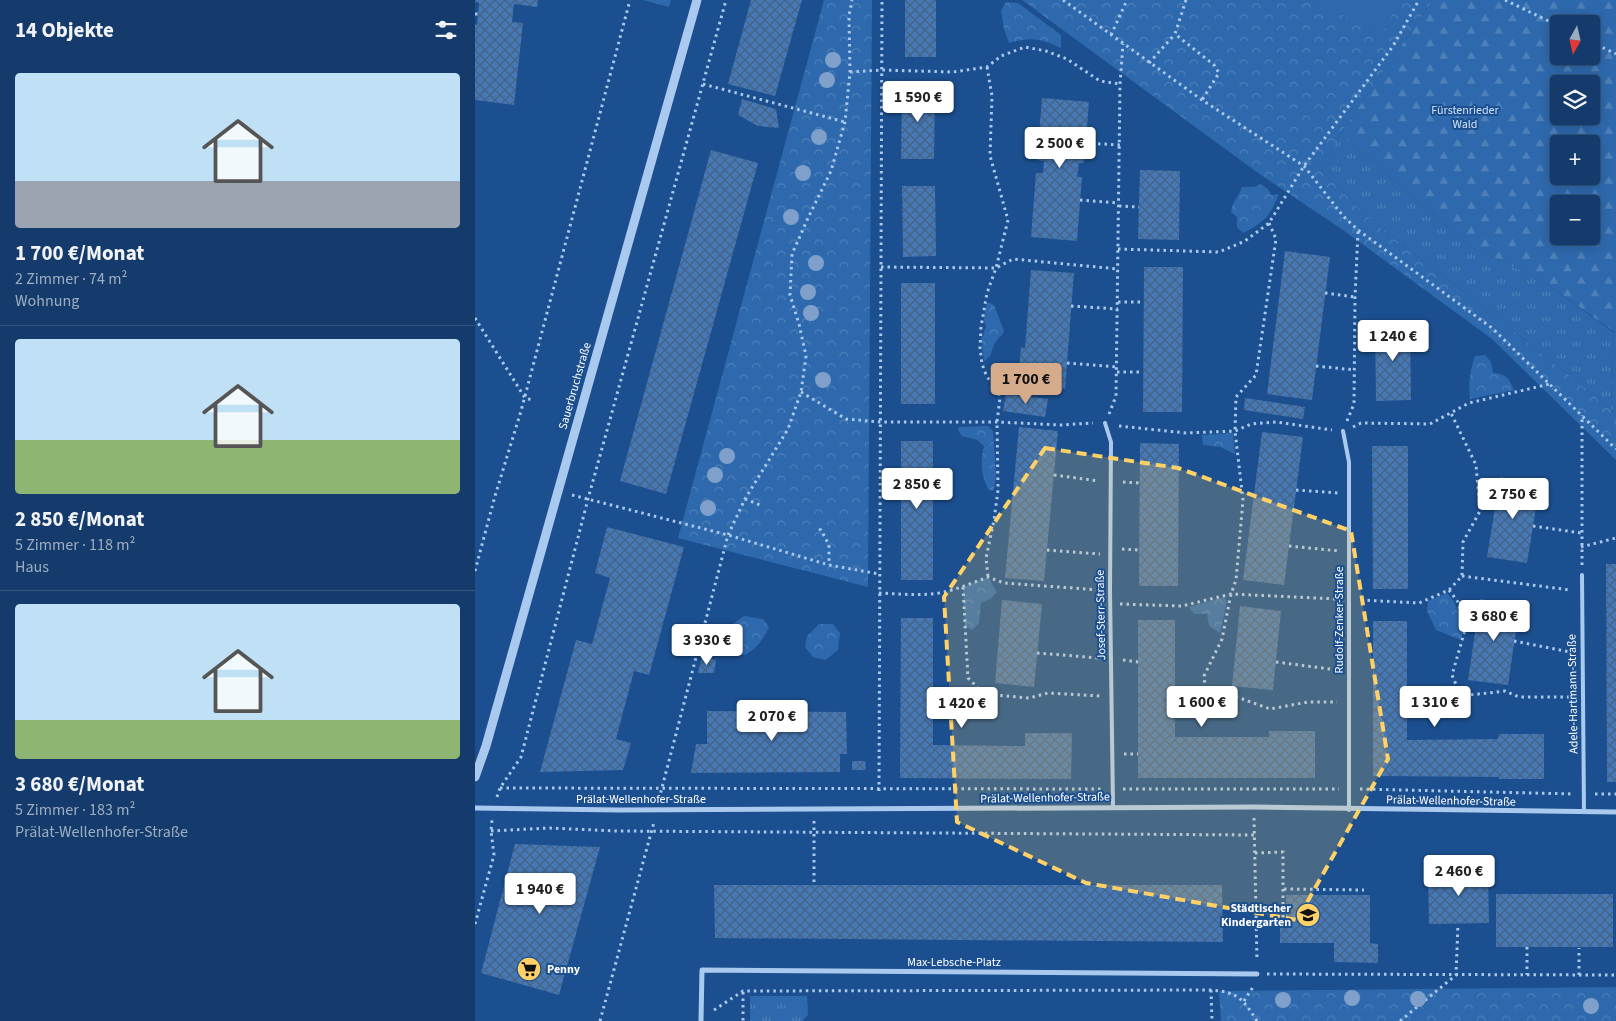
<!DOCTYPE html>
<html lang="de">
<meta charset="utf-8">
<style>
body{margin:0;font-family:"Source Sans 3",sans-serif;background:#214673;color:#f1f3f6;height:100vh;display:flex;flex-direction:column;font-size:19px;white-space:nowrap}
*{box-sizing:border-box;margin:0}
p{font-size:16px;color:#9dadc1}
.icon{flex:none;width:28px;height:28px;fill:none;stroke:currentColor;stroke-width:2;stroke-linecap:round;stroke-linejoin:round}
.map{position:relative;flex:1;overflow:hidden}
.drawer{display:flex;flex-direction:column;background:#143b6b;width:475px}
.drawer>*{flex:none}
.needle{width:32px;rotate:188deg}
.buttons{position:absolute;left:1075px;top:15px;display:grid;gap:10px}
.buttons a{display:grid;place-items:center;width:50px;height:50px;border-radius:5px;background:#143b6b;box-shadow:0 2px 12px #0003,0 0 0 1px #33557e;font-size:25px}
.price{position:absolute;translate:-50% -42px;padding:0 11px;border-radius:5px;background:#fff;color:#222;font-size:16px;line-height:32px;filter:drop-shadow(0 1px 2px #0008)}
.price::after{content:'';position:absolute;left:50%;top:30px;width:15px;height:11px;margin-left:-8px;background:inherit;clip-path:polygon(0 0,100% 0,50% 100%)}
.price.on{background:#d6ab8b;color:#111}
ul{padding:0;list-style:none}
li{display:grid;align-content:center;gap:10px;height:265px;padding:0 15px}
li+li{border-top:1px solid #33557e}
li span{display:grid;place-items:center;height:155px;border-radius:5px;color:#555}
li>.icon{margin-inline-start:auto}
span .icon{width:90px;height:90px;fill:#fffc;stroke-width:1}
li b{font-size:21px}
h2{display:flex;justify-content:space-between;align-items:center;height:60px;padding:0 15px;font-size:21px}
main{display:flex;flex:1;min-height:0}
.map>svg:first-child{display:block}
</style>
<main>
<section class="drawer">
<h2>14 Objekte<svg class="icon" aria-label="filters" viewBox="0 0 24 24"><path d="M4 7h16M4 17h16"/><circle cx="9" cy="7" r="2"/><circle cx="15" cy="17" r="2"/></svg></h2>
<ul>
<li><span style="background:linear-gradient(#bfe0f5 70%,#9aa5b1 0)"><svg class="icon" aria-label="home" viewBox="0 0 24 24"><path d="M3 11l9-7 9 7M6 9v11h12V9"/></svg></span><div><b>1 700 €/Monat</b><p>2 Zimmer · 74 m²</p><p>Wohnung</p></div></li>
<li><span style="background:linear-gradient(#bfe0f5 65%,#8fb573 0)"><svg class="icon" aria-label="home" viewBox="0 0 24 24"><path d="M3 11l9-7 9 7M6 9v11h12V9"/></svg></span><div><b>2 850 €/Monat</b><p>5 Zimmer · 118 m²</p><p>Haus</p></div></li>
<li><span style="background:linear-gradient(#bfe0f5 75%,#8fb573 0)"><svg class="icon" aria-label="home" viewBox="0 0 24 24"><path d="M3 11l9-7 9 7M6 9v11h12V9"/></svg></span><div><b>3 680 €/Monat</b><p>5 Zimmer · 183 m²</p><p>Prälat-Wellenhofer-Straße</p></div></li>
</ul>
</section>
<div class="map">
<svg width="1141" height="1021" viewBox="0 0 1141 1021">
<defs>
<pattern id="grass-tufts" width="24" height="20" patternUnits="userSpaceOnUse" patternTransform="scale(1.25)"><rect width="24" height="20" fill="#2e69ad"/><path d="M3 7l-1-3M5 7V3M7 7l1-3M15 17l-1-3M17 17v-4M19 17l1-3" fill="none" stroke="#4d80b9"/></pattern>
<pattern id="forest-firs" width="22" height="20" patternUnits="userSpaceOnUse" patternTransform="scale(1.25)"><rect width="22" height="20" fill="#2e69ad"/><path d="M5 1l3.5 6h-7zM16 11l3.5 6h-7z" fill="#4d80b9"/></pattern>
<pattern id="park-crowns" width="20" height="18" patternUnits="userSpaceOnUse" patternTransform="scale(1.25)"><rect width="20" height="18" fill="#2e69ad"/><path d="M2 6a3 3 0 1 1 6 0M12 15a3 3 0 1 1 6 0" fill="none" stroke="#4d80b9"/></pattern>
<pattern id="building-cross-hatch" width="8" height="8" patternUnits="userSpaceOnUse" patternTransform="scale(1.25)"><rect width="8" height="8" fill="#4478b7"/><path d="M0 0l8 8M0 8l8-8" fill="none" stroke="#486282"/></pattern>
</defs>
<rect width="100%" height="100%" fill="#1b4f8f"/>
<path fill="url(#grass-tufts)" d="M865,134L996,247L1065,279L1139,333L1136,409L1014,311L902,226L844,168Z
M275,996H332L333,1015L327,1021H275Z"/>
<path fill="url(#forest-firs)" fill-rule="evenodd" d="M958,0H1141V415L1136,409L1139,332L1065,279L996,247L865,134ZM1084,24H1116V56H1084ZM1084,84H1116V116H1084ZM1084,144H1116V176H1084ZM1084,204H1116V236H1084Z"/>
<path fill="url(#park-crowns)" d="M168,0H196L194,7Z
M349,0H397L393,587L203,538Z
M547,0H958L865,134L844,168L902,226L1014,311L1136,409L1141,415V460L1017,339L868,230L783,173Z
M531,2L543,3L586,35V48C564,38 557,37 534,43L529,29L526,11Z
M786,184L793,189L796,195L804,194C796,215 788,224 768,233L762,227V217L756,212C758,199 763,199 767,187H779Z
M512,303H515L519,305L529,331C527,336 525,336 522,340C516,348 518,356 509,361L506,336L508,337L509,331L511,328L509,318Z
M1010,355L1016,362L1018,373C1031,374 1034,378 1039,390L995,399C993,383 995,370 1000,356Z
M513,426L518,431L521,474L519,489L518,491L514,490C506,476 505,461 509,446L502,440L487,436L483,430L484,427Z
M758,433L760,454L745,447L728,445L727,435Z
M513,577L522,592L515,599L506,603L504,623L497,630L490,626L488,587Z
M972,593C983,605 991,624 986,640L961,630L952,611L953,601Z
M749,597L752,601L745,633L734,626L732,614H719L714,607Z
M269,616L288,619L294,627C288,640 282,648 270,655L255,652L250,642L255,626Z
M344,624H358L365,633L363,650L350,660L338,657L330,647L332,636Z
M1141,987V1021H746L744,991Z"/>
<path fill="#2e69ad" d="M836,0H924L907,34Z"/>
<path fill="url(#building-cross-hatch)" d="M0,0H63L62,7L39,4L37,22L48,23L39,105L0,100V24L2,25L4,3L0,2Z
M276,0H327L300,96L253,84Z
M430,0H461V57H430Z
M427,87L460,88L459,159H426Z
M567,98L614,102L609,163H604L603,171L602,177H607L602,241L556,237L561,173H568L569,161L562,160Z
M267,99L301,109L304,128L283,126L263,115Z
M236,150L283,163L191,494L145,481Z
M665,170L705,171L704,240L663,239Z
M427,186H460L461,256L428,257Z
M810,251L855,257L837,400L792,394Z
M669,267H708L707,412H668Z
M556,270L599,273L590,389L543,385L546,347L550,348Z
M426,283H460V404H426Z
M900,324H935L936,400L901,401Z
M531,394L573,399L570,417L528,411Z
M770,398L830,407L828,419L769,410Z
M544,427L583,431L569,581L530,578Z
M787,432L828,437L809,585L768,580Z
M426,441H458V580H426Z
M665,443L704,444L703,586H664Z
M897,446H933V589H898Z
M1025,477L1065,483L1052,563L1012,557Z
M132,527L209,547L174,675L159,671L141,739L156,743L148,770L65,772L101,640L117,644L135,578L120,573Z
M1131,564H1141V782H1132Z
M1005,599L1045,604L1033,685L993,680Z
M527,600L567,604L559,687L520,683Z
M765,606L806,611L798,690L757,686Z
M426,618H458V745L550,746V733H597L596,779L425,778Z
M663,620H700V737H794V731H840V778H663Z
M898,621H932V740L1023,739L1024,734H1069V779H1024V777L898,776Z
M227,657L241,660L239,673H223Z
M232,711L371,712L372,754H365V772L216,773L221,744H232Z
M377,761H390L391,770H377Z
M40,844L125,847L84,995L6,973Z
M1013,870L1014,923L954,924L953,871Z
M239,885H747L748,942L240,938Z
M1021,894H1138V947H1021Z
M811,895H895V943L903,944V963L859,962V943H805V928H811Z"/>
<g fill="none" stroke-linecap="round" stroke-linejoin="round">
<path stroke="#a9c9ee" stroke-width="3" stroke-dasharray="2.5 4" stroke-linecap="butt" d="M588,0L727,100L829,166L868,216L883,230L1017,328L1141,449
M711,0L700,34L739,65L744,73L727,100
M1030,0L1084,26
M0,14H3
M636,35L652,0
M1116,42L1141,54
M674,63L700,34
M512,67L517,96L515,156L533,220L521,268L512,293L506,327L505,348L507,364L512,377L522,388L525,398L522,422L523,490L519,520L511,558L513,577
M375,72L407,70L478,72L512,67L526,56L550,47L571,51L592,59L625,81L645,84
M228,84L370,122
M610,143L645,145
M605,200L644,203
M644,206L664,207
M794,223L801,239L781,375L761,397L760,431L768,500L761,580L756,594L747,639L729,676L731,696L762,697L795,709L833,702H862
M643,249L744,252L770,241L794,223L829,166L918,46L944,0
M406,267L521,268L538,259L643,269
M850,293L880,297
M643,302H669
M596,306L643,309
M0,318L50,398L57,400
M592,363L642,367
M841,366L880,370
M642,372H668
M326,392L371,419L405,422H522L586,425L618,423
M634,414L641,396L645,84L648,44
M872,421L879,404L880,297L883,231
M644,426L711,433L760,431L776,424L801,422L857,430
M878,427L886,423L955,424L994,403L1075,384
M579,475L624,481
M648,482L665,483
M821,490L864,493
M97,495L253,535L354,565L404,574
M270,499L287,506
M1058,526L1106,533
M344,529L346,530L354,545V565
M814,546L864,551
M1106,547L1141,538
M647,549L664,550
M572,550L625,554
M1107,565V415
M0,571L20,496L46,411L155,0
M987,576L1095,590
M488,587L493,678L509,694L554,698L573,693L626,696
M974,590L983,602L990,630L977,675L986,696L1030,691L1044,697H1096
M404,593C424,594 444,596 464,593C481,590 497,583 513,577L529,583L624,590
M886,600L944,603L974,590L987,576L988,542L1005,511L1001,465L976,413
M645,604L707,606L756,594L862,599
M1039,641L1095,652
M562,653L624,658
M648,660L663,662
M801,662L863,670
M649,754H663
M25,788L627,789
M648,789H779V794
M779,789H864
M885,789L1099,794
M404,791L407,0
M1120,794H1141
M22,797L25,788L46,757L113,499L251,0
M184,799L253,535L270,499L313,429L326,392L331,356L324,324L315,295L317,254L333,218L356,171L370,122L375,72L374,16L377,0
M779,818L782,961
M339,821V886
M16,831L74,828L142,831L780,835
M780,853L808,852V922L781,923
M809,889L889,890
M0,924L19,855L16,831L17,820
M1052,947V975
M792,974L1141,975
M1104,975V948
M736,990L737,1021
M268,992V1021
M769,1001L778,987
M239,1010L268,991L736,990C763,992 768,999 782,1021
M125,1021L179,822
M925,1021L981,975L983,924"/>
<path stroke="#a9c9ee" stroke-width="4" d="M630,423L636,442L635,591L638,807
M868,431L874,462V810
M1107,575L1109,812"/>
<path stroke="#a9c9ee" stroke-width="5" d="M0,808L145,810L779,807L1141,812
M226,1021L227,970L782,974"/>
<path stroke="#a9c9ee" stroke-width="9" d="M0,777L11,746L222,0"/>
</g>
<g fill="#7ea0ca">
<circle cx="358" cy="60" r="8"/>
<circle cx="352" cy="80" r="8"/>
<circle cx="344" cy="137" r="8"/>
<circle cx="328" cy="173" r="8"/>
<circle cx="316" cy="217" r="8"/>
<circle cx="341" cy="263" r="8"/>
<circle cx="333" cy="292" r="8"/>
<circle cx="336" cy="313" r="8"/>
<circle cx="348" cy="380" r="8"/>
<circle cx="252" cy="456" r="8"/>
<circle cx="240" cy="475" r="8"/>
<circle cx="233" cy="508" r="8"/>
<circle cx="877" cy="998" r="8"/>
<circle cx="943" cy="999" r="8"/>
<circle cx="808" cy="1000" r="8"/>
<circle cx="1116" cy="1006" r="8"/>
</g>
<path fill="#ffd166" fill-opacity="0.2" stroke="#ffd166" stroke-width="4" stroke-dasharray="10 6" stroke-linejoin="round" d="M570,448L703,468L876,531L913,759L822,920L611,883L482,822L469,597Z"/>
<defs>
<g id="school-disc" transform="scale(1.25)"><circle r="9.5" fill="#ffd166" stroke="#1b4f8f"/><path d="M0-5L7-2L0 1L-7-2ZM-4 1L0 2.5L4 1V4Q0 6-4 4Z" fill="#111"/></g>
<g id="supermarket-disc" transform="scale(1.25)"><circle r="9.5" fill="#ffd166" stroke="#1b4f8f"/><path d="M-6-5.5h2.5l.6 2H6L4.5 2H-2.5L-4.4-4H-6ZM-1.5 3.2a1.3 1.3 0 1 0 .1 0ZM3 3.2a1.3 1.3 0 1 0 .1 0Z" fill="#111"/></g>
</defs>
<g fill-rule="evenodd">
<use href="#school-disc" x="833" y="915"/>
<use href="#supermarket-disc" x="54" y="969"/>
</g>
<g text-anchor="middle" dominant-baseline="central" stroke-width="4" stroke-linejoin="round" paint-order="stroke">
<g font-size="12" fill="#cfe3fa" stroke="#1b4f8f">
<text x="990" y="110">Fürstenrieder<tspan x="990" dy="14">Wald</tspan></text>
</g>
<g font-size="12" fill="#fff" stroke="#1b4f8f">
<text transform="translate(100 386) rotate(-74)">Sauerbruchstraße</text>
<text transform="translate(626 615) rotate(-91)">Josef-Sterr-Straße</text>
<text transform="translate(864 620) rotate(-90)">Rudolf-Zenker-Straße</text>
<text transform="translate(1098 694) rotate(-91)">Adele-Hartmann-Straße</text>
<text transform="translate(570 798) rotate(-1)">Prälat-Wellenhofer-Straße</text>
<text x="166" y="799">Prälat-Wellenhofer-Straße</text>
<text transform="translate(976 801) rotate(1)">Prälat-Wellenhofer-Straße</text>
<text x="479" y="962">Max-Lebsche-Platz</text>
</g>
<g font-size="12" font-weight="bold" fill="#fff" stroke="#1b4f8f" text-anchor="end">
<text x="816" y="908">Städtischer<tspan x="816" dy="14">Kindergarten</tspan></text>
<text x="72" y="969" text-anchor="start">Penny</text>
</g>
</g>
</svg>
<div class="buttons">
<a><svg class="needle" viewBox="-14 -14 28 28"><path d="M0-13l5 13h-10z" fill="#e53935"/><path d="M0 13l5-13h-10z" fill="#9dadc1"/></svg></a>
<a><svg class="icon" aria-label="layers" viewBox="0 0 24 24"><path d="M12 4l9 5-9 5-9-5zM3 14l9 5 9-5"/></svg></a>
<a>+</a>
<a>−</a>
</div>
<b class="price" style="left:443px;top:123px">1 590 €</b>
<b class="price" style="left:585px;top:169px">2 500 €</b>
<b class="price" style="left:918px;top:362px">1 240 €</b>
<b class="price on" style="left:551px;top:405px">1 700 €</b>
<b class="price" style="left:442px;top:510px">2 850 €</b>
<b class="price" style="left:1038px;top:520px">2 750 €</b>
<b class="price" style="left:1019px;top:642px">3 680 €</b>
<b class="price" style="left:232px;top:666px">3 930 €</b>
<b class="price" style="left:727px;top:728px">1 600 €</b>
<b class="price" style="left:960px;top:728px">1 310 €</b>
<b class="price" style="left:487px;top:729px">1 420 €</b>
<b class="price" style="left:297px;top:742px">2 070 €</b>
<b class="price" style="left:984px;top:897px">2 460 €</b>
<b class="price" style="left:65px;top:915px">1 940 €</b>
</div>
</main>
